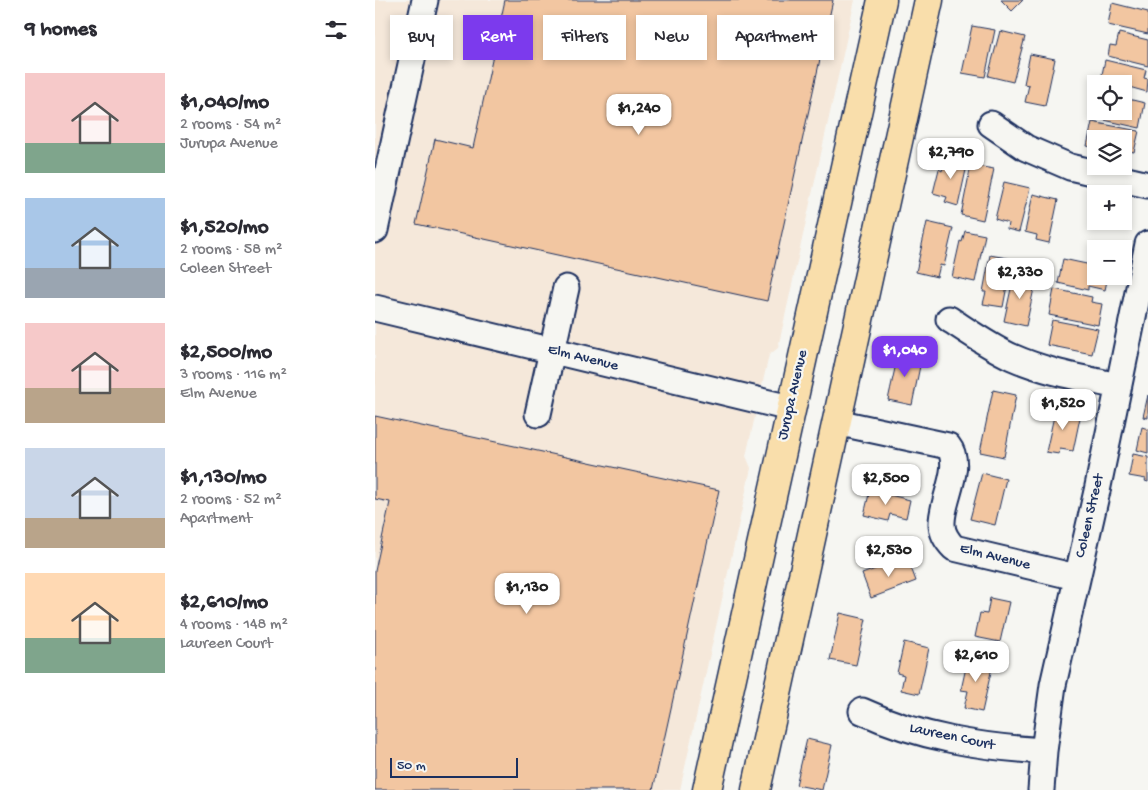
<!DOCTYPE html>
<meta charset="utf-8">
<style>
body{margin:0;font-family:"Gochi Hand",sans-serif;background:#f2f2f3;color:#2b2b33;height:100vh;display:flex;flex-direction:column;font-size:19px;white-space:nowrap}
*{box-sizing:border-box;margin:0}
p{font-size:16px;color:#7c7c81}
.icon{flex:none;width:28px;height:28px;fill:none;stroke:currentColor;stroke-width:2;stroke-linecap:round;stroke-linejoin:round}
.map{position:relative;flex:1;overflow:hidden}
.side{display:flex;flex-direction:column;background:#fff;width:375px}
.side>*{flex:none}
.guide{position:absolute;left:15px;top:15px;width:475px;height:45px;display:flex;gap:10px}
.fabs{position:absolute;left:712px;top:75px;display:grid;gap:10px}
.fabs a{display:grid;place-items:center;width:45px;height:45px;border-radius:0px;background:#fff;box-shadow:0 2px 8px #0003;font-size:25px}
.scale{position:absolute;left:15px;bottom:12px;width:128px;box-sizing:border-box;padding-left:5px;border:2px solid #1b2f5e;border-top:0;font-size:14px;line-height:18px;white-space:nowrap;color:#1b2f5e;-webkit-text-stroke:4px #f6f6f2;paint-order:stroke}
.price{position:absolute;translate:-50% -42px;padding:0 11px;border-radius:10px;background:#fff;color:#222;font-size:16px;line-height:32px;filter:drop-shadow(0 1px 2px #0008)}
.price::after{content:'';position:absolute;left:50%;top:30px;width:15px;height:11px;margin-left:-8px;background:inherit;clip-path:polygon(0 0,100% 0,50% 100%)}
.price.active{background:#7c3aed;color:#fff}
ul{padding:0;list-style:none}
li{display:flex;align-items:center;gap:15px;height:125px;padding:0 25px}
li span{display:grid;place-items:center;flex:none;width:140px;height:100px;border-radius:0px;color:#555}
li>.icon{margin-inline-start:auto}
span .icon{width:60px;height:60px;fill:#fffc;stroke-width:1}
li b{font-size:21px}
h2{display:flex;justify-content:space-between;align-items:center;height:60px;padding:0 25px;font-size:21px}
.chip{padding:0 18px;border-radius:0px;background:#fff;box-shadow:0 2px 8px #0003;font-size:18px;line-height:45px}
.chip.active{background:#7c3aed;color:#fff}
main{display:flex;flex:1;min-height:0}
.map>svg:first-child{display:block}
</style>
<main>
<section class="side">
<h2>9 homes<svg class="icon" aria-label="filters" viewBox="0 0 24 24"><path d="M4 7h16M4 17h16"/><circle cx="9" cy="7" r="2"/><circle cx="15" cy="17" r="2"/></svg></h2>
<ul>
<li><span style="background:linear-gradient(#f6c9c9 70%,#7fa58c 0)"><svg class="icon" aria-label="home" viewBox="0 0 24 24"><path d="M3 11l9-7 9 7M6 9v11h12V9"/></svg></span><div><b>$1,040/mo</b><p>2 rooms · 54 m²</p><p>Jurupa Avenue</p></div></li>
<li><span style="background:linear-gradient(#a9c7e8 70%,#9aa5b1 0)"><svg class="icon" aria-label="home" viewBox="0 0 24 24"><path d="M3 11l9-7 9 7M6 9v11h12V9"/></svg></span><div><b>$1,520/mo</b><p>2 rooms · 58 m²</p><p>Coleen Street</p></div></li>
<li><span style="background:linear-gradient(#f6c9c9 65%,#b9a48a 0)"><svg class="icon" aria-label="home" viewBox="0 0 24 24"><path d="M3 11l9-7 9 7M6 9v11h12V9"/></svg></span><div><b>$2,500/mo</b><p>3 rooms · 116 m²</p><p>Elm Avenue</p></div></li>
<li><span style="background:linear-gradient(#c9d6e8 70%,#b9a48a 0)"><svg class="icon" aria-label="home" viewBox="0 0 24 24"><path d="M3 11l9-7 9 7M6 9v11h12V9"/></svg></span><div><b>$1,130/mo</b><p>2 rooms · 52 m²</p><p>Apartment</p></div></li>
<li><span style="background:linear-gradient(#ffd9b3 65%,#7fa58c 0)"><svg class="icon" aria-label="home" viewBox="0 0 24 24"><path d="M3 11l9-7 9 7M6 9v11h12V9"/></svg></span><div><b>$2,610/mo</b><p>4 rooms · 148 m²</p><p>Laureen Court</p></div></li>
</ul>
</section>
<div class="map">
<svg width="773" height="790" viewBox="0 0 773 790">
<rect width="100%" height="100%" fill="#f6f6f2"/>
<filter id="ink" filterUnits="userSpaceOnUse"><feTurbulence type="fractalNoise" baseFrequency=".02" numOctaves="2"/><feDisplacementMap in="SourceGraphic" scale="10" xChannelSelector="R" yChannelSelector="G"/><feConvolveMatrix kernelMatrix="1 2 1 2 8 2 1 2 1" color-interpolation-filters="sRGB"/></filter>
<g filter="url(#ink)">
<path fill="#f5e8da" d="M0,0H480L403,348L394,355L371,456L376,468L305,790H0Z"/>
<path fill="#f2c6a1" stroke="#1b2f5e" d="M130,0H458L392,301L41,224L60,139L98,148Z
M626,0H648L637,11Z
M737,3L773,12V34L733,25Z
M597,26L620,30L610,77L587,73Z
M625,31L650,37L638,82L613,76Z
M744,33L773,40V66L733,56L735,45L741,46Z
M655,54L680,59L670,106L650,102L654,85L649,84Z
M730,60L771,70L769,78L773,79L772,92L754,87L753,92L749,91V84H725Z
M749,98L770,103L765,128L720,118L722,111H749Z
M717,122L764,131L759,152L749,150V139H721V148L712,146Z
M571,156L593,161L583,206L570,202L572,197L558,193L564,169L567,171Z
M596,165L619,169L608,220L586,215Z
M629,182L655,188L644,232L632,229L633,223L620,219Z
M658,194L683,200L674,243L661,240L662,235L650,232Z
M552,222L578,228L569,266L565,265L562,277L541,272Z
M590,231L610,235L600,282L577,277L585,241L587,242Z
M615,255L637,259L628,307L608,304L611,292H608Z
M688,259L721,266V276H733L730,290L713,286V290L683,283Z
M639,275L661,279L651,326L629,321Z
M679,289L717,297L716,302L727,304L723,325L674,315Z
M677,320L723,329L717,354L672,345Z
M524,350L545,354L543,366H545L537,405L513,400Z
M618,390L641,395L629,457L605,452Z
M773,395V418L768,417Z
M681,407L706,413L698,451L685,449L684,454L671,452Z
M0,416L344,490L278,790H0V571L15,502L0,499Z
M767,427L773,429V453L762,450Z
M758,454L773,457V482L770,481L771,479L754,476Z
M607,473L631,479L620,525L595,519Z
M495,490L535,500L531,518L515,514L513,521L489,515Z
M532,557L541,581L496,598L487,574Z
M615,598L634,602L625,642L600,637L605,613L612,614Z
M465,613L491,619L481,665L455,660Z
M529,642L554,648L544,694L526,690L529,675L522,673Z
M593,658L618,663L607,712L589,708L593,691L586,690Z
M432,739L457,745L447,790L421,785Z"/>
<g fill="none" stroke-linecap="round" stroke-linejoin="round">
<g stroke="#1b2f5e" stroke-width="29">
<path id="minor" d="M616,124L651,148L695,167L773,185
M0,230L50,0
M0,308L415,408
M574,319C594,332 615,347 637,357C671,372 707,378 743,386
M163,414L191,288
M461,422L573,446C589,466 566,501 567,524C567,533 573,542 579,548L701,577
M487,711C545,738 607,747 669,751
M666,790L669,751L678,685L722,491L773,244"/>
</g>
<g stroke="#1b2f5e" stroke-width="31">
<path id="major" d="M332,790L507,0
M381,790L554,0"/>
</g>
<use href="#minor" stroke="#f6f6f2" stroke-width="25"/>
<use href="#major" stroke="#f9deab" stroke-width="28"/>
</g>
</g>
<g text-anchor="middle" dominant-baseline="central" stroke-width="4.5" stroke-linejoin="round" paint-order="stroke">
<g font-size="15" fill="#1b2f5e" stroke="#f6f6f2">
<text transform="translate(208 358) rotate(14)">Elm Avenue</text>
<text transform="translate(418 395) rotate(-77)">Jurupa Avenue</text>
<text transform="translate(715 516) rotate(-77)">Coleen Street</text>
<text transform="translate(620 557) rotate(14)">Elm Avenue</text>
<text transform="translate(577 737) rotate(12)">Laureen Court</text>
</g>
</g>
</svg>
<div class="fabs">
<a><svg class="icon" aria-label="locate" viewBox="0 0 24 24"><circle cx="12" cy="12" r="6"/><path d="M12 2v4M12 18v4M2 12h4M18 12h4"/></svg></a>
<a><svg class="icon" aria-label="layers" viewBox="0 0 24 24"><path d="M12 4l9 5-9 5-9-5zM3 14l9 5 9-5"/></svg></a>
<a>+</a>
<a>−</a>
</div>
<div class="scale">50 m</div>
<b class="price" style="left:264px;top:136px">$1,240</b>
<b class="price" style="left:576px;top:180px">$2,790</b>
<b class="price" style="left:645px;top:300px">$2,330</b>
<b class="price active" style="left:530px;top:378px">$1,040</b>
<b class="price" style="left:688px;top:431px">$1,520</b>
<b class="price" style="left:511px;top:506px">$2,500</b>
<b class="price" style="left:514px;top:578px">$2,530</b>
<b class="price" style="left:152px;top:615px">$1,130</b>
<b class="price" style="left:601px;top:683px">$2,610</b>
<div class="guide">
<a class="chip">Buy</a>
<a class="chip active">Rent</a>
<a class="chip">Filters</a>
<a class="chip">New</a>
<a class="chip">Apartment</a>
</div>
</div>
</main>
